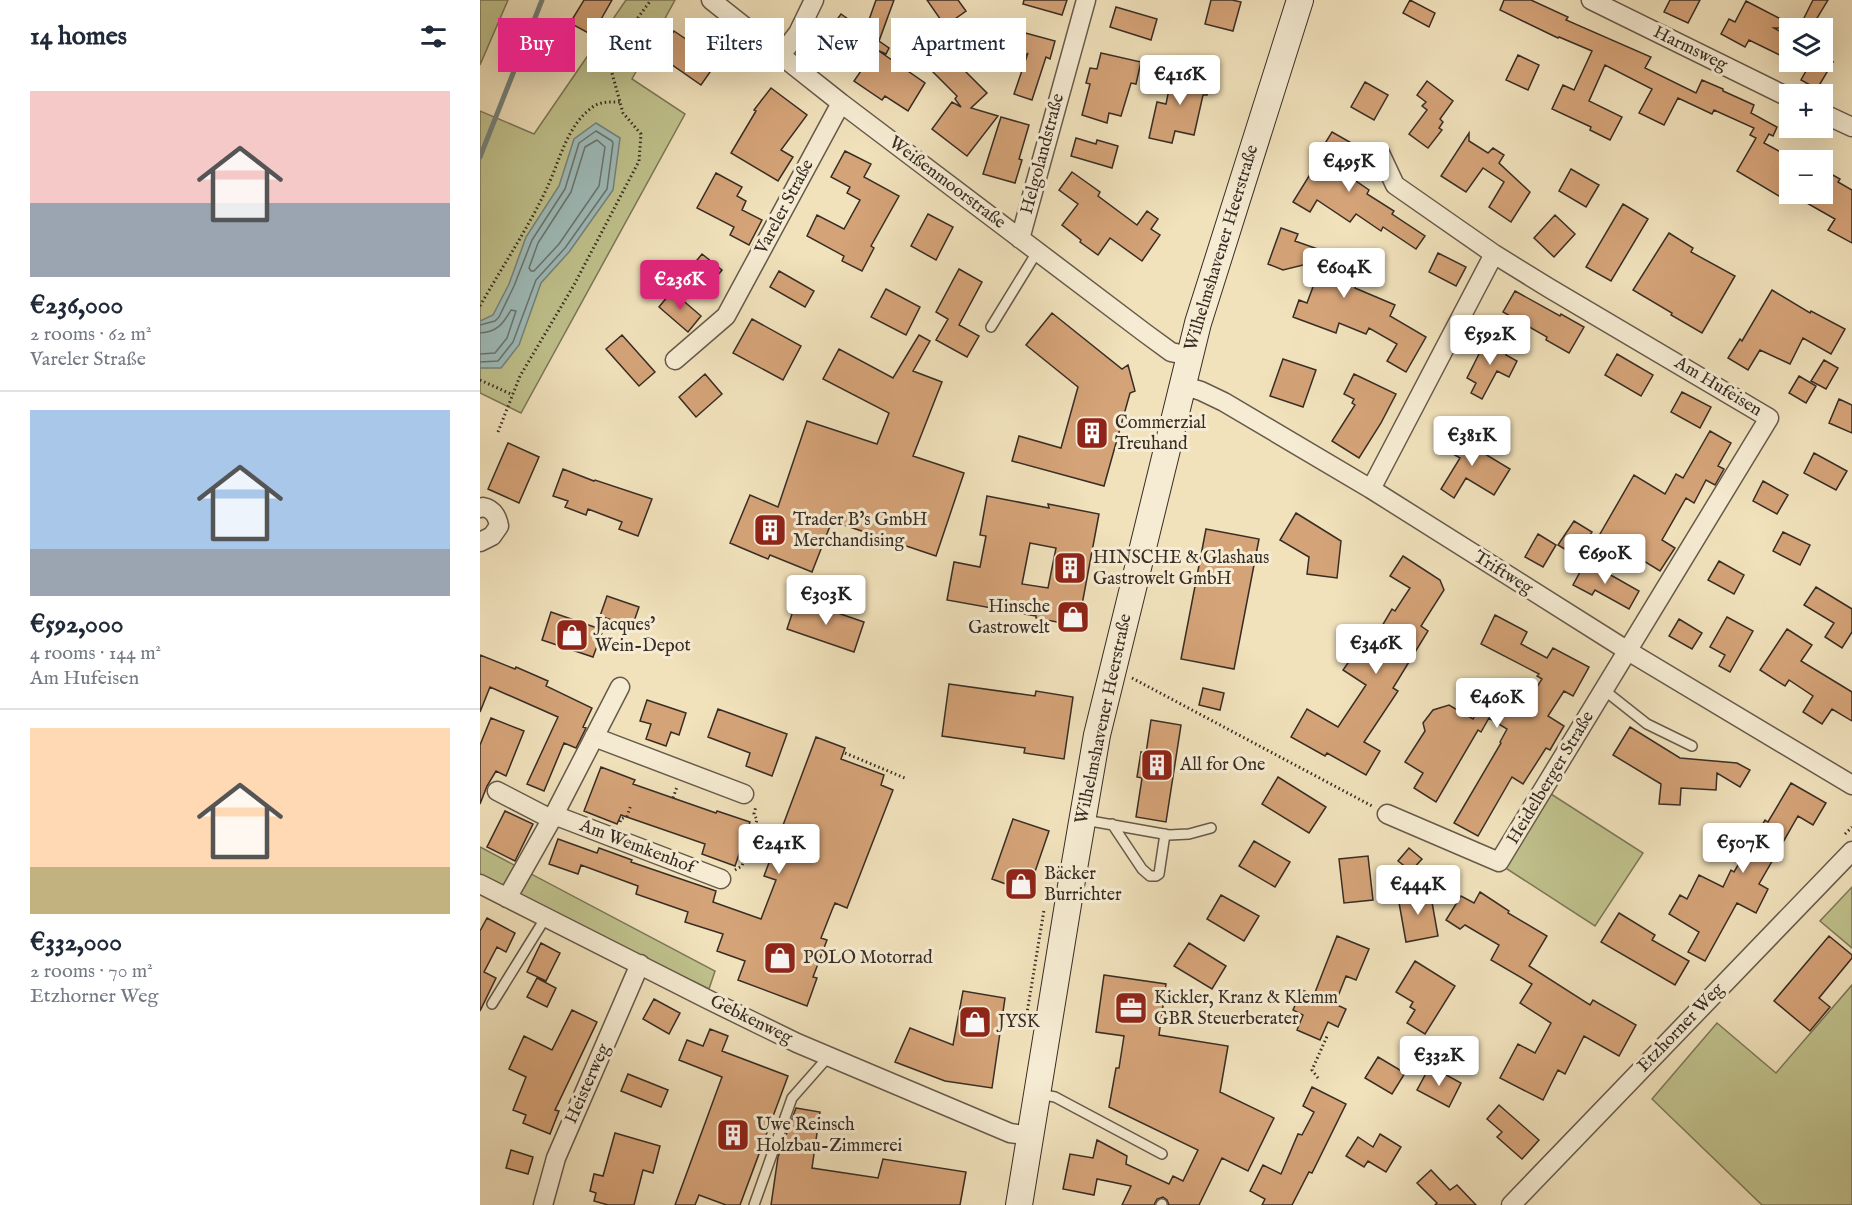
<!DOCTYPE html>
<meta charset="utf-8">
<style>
body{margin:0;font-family:"IM FELL English",serif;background:#f6f6f7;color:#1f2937;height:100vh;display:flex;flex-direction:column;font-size:22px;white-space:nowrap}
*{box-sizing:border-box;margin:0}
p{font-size:20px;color:#747a83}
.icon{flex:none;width:33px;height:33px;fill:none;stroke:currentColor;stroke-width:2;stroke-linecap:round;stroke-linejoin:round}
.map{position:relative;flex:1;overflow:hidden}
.sheet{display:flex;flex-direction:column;background:#fff;width:480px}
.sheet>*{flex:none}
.top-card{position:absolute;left:18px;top:18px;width:570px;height:54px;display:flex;gap:12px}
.tools{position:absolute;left:1299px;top:18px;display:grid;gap:12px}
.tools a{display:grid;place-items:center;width:54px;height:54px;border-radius:0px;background:#fff;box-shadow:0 6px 24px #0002;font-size:30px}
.price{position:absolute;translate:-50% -51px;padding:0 14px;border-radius:6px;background:#fff;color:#222;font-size:20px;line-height:39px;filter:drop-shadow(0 2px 3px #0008)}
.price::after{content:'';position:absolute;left:50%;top:36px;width:18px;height:14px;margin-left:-9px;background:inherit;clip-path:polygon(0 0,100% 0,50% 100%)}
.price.current{background:#db2777;color:#fff}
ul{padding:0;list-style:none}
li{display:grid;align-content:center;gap:12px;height:318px;padding:0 30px}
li+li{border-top:2px solid #e0e1e3}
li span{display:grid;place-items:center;height:186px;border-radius:0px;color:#555}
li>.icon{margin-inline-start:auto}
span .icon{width:108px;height:108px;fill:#fffc;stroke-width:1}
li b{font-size:26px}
h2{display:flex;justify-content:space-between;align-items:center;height:72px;padding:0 30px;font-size:26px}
.chip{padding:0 21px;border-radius:0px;background:#fff;box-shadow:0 6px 24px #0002;font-size:21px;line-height:54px}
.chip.current{background:#db2777;color:#fff}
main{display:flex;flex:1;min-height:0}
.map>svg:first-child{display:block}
</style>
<main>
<section class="sheet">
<h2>14 homes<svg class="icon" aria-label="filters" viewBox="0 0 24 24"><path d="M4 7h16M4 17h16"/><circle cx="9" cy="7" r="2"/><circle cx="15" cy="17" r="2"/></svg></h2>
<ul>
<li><span style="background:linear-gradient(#f6c9c9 60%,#9aa5b1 0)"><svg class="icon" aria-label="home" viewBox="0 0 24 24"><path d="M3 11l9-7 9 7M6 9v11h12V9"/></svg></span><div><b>€236,000</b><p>2 rooms · 62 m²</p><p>Vareler Straße</p></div></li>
<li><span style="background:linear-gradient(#a9c7e8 75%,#9aa5b1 0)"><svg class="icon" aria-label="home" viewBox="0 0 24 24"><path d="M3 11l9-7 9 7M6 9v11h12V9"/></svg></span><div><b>€592,000</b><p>4 rooms · 144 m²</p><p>Am Hufeisen</p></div></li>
<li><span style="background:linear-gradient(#ffd9b3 75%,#c2b280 0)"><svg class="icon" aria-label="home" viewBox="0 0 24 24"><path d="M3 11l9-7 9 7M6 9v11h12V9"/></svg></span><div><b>€332,000</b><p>2 rooms · 70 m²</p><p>Etzhorner Weg</p></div></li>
</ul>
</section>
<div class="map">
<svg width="1372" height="1205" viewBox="0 0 1372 1205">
<rect width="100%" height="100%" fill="#f1e2bc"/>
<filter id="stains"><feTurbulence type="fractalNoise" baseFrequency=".00333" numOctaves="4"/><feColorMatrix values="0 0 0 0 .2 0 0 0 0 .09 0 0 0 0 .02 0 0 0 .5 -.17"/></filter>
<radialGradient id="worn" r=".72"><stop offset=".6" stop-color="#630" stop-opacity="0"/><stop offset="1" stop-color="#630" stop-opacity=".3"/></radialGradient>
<path fill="#c0c28d" stroke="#7c7859" stroke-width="1.5" d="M0,0H28L0,65Z
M146,0H195L152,79L205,114L41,413L0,393V111L54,134Z
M1071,794L1163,853L1115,926L1024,867Z
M0,847L235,971L229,989L0,877Z
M1372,887V948L1340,921Z
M1372,985V1205H1282L1172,1099L1237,1023L1296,1073Z"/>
<path fill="#9ebcba" stroke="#75837e" stroke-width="1.5" d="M116,123L140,138L133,190L89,252L61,283L39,345L21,368H0V321L13,315L29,284L46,237L79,186L94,139Z"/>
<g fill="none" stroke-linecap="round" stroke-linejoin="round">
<path stroke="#6b7470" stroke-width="1.5" d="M117,140L125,147L119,186L79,244L54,271H51L49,268L58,243L91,192L105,147Z
M0,325L15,321L19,317L34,286L52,240L85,189L99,143L116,131L132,141L133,143L127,189L85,248L56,280L33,342L18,361L0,362
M0,333C17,332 23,324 31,310L36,311L27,338L15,353L0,354"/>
<path stroke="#75837e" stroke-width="5" d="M0,157L62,0"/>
</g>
<path fill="#d5a378" stroke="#382d25" stroke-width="1.5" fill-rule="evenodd" d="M104,0H132L112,35L90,23Z
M396,0H414L399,41L409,48L406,54L372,39L355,61L336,48L361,14L385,31Z
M447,0H478L486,11L465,26Z
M544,0H587L582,15L543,4Z
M731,0H752L761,2L753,31L725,24Z
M930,0L955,13L949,27L923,13Z
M1024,0H1051L1088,17L1086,20L1171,57L1165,68L1216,93L1222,80L1243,89V91L1274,105L1271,113L1297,127L1293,136L1289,134L1284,143L1310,157V190L1304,199L1257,171L1276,138L1270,135L1274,128L1234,110L1232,114L1198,98L1184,125L1159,113L1172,89L1125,65L1109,101L1142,117L1130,140L1110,130L1111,127L1072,109L1083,85L1094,90L1112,51L1079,37L1078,38L1020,10Z
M1190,0H1220L1208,23L1184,12Z
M1333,0H1348L1331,28H1319Z
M1266,1L1318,28H1294L1310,37V60L1269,40L1265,47L1241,34L1249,19L1255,22Z
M636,7L677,19L671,40L630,27Z
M194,31L219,48L226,39L244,52L221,85L178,55Z
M538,31L575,41L570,59L566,57L552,100L534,94L548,53L546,55L532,51Z
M452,33L476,62L507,93L491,108L518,116L487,156L452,129L472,102L481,107L475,99L477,96L453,72L433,48Z
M396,49L445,83L428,111L405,96L402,100L374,81Z
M621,53L661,62L656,84L651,83L641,116L629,113L627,123L602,115L610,84L606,83L610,68L617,69Z
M1038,55L1059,65L1048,90L1026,80Z
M1331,62H1353L1337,89L1321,80Z
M693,69L730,78L727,95H723L714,135L695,131L692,143L669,138L677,102L686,104Z
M947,81L973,101L960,119L963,122L959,128L962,130L948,148L929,134L947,110L942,106L946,102L937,95Z
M885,82L908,95L894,120L871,107Z
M291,88L327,115L301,150L313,157L298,181L251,153L276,111L274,110Z
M521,117L549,125L539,159L542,160L535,183L503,174Z
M852,132L875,145L860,170L889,190L887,194L914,211L912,214L945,236L936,249L903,227L901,231L876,214L870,222L837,200L830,212L813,202L839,160L836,158Z
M989,133V141L1008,153L1013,148L1024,155L1019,163L1050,192L1031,222L1009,207L1024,182L1003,168L986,192L961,176Z
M596,138L616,144L617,140L638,146L632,168L591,156Z
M365,151L391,164L384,177L419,196L391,246L394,248L382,271L362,261L364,256L327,236L337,215L364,229L380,200L367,193L370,187L351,177Z
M1091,169L1119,185L1106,207L1079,191Z
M1342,169L1360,179L1358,182L1372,190V243L1348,230L1355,219L1311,194H1342Z
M592,172L620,192L618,196L657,225L667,211L678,219L671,229L680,235L662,261L630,238L618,255L600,242L601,240L582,225L598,204L579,190Z
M236,173L262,187L257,196L266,201L262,210L282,220L269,245L250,235L254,227L217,208Z
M1143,204L1168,219L1131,281L1106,267Z
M448,214L473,227L456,260L431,246Z
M1075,215L1095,234L1074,257L1054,238Z
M801,228L818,234L815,241L883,265L875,288L915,305L910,316L946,337L926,372L907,361L917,344L889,328L886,334L859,323L856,333L813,317L819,300L827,303L843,260L803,270L788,264Z
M1189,233L1213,248L1211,252L1255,276L1222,333L1191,315L1192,313L1153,290Z
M958,253L986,267L976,286L949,272Z
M222,254L242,270L229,286L209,270Z
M479,269L502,282L479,325L499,336L487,357L456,340L468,319L456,312Z
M299,271L334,291L325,307L290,287Z
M406,289L440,307L426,335L391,317Z
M1292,290L1330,313L1331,311L1365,329L1351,354L1323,338L1310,364L1280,350L1268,370L1248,358L1260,339L1262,341Z
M192,291L221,316L208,332L179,307Z
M1035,291L1080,316L1081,314L1104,327L1089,353L1066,340L1067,337L1023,312Z
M572,313L642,369L648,365L655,391L650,393L624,486L532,461L539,436L581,448L598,387L546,345Z
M272,319L321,346L303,380L253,353Z
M142,335L175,372L159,386L126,349Z
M439,335L450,341L433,371L462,382L433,456L484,473L456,556L352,521L332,572L290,555L288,559L250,543L270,495L298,507L327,421L397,444L409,413L343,379L359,349L413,378Z
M1007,338L1029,349L1026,355L1037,361L1029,377L1017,371L1002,399L991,393L996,383L987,378Z
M1137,354L1173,375L1161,396L1125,375Z
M803,359L836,370L823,407L790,396Z
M1344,360L1358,368L1346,389L1331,381Z
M225,374L242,394L216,417L199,397Z
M874,374L916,394L901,423L879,458L852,441L875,405L872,403L874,399L864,394Z
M1319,376L1336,386L1326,403L1309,393Z
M1202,392L1231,407L1220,428L1191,412Z
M1359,399L1372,405V433L1349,423Z
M974,430L1002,447L1000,451L1030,469L1014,495L986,478L974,498L961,489L980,458L963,448Z
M1230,431L1251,443L1238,466L1244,469L1235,485L1226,480L1214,503L1206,498L1182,540L1195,548L1180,571L1120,534L1154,475L1185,494L1196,474L1203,478Z
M28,443L59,457L39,503L8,489Z
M1334,453L1367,471L1356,490L1324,473Z
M83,469L114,481L115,480L172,499L158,536L139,529L142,522L108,509L106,515L85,507L88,501L73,496Z
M1283,481L1308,495L1297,514L1273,501Z
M507,496L569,508L568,504L619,514L598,626L556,618V616L467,600L474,562L500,567L506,536L500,535ZM550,543L576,548L568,588L542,584Z
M816,513L861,541L857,578L827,574L829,557L800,540Z
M1094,521L1112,532L1096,556L1078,545Z
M726,529L779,539L754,669L701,659Z
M1303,532L1330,545L1320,565L1293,551Z
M1058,534L1076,545L1063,567L1045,557Z
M923,556L960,580L964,590L941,626L948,631L913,688L918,691L884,742L900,751L886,775L847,753L845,756L811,737L827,709L858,727L886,685L863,670L879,647L899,660L915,634L902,626L912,609L915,611L930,588L910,576Z
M1106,561L1159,591L1149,609L1115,590L1112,595L1093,585Z
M1239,561L1264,575L1254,594L1228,580Z
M1336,587L1372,609V632L1362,648L1345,637L1354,623L1324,605Z
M127,596L159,607L152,627L120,616Z
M317,599L384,622L374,652L307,629Z
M71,612L123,630L113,657L62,640Z
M1015,615L1047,632L1041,644L1067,658L1073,648L1109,667L1093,696L1084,691L1068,716L1084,726L1070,750L1066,748L1043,784L1032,777L998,836L974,823L1021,743L1020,742L1027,729L1009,718L1001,732L998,730L956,802L934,788L943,773L925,762L945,731L943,723L953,710L969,705L993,719L1006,695L1040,714L1062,679L1057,676L1059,674L1001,644Z
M1247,617L1273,631L1250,672L1239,666L1245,655L1230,647Z
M1199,619L1222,633L1212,649L1189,636Z
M1307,629L1332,645L1321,661L1372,692V721L1352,709L1342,724L1323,712L1333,696L1309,680L1305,686L1280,670Z
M0,655L35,669L36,667L68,681L66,686L112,708L103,727L106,728L96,748L84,743L64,791L47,784L78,717L10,687L0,712Z
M469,684L555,696L556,691L593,697L584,759L544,753L545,748L462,736Z
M723,688L744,693L740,710L719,705Z
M167,700L206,713L199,735L191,732L186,746L166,739L171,724L160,721Z
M238,709L307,734L292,776L266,766L270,753L228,737Z
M11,718L44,731L26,776L16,771L7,786L0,804V745Z
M671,720L701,725L686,822L656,817L662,778L657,777L661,752L666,753Z
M1150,727L1200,758L1257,763L1270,770L1260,787L1237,773L1236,790L1201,788L1200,805L1179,804L1181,784L1133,755Z
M336,737L365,748L361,759L404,775L401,785L413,790L367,908L355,903L352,910L341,938L347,940L333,977L337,978L327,1006L258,980L265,961L237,951L243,934L205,922L208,912L156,894L158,886L101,865L98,874L69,864L78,839L117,853L119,848L152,860L151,862L236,891L233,902L281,919L296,880L284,876Z
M121,767L155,780L153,784L236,813L237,811L270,822L255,866L222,854L225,844L141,815L137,824L104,811Z
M798,777L846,807L829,833L782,804Z
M1311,783L1346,803L1333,825L1318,816L1279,884L1288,889L1276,913L1257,903L1225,961L1208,952L1219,932L1189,914L1200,895L1207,899L1219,875L1243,887L1251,870L1254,872L1285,820L1288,822Z
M25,811L53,824L35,861L7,847Z
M533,819L569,831L548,892L512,879Z
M774,841L810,862L795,887L759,866Z
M929,848L942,859L931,871L918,861Z
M888,856L893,900L864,903L859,859Z
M950,891L958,936L926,942L918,897Z
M1000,892L1029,911L1028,913L1067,936L1049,966L1110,1005L1113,1000L1156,1025L1139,1056L1104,1036L1085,1074L1078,1070L1063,1100L1020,1078L1038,1044L1055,1053L1071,1023L1040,1003L1052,984L1011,960L1019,945L985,925L980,929L966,920L981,896L994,903Z
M741,895L779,916L764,941L727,919Z
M1139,913L1175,935L1172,940L1209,961L1195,985L1121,942Z
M7,918L35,933L26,952L17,947L4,972L16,978L0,1011V931Z
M857,936L889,949L876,980L866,976L855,1004L866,1009L858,1027L848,1022L840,1040L817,1030L823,1015L813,1010L822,990L834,995Z
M1349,936L1372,955V958L1339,998L1350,1007L1330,1031L1294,1001Z
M61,943L80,953L66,981L47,972Z
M709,943L746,966L732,989L694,966Z
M935,961L975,986L945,1034L927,1023L935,1010L930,1007L933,1002L916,992Z
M624,975L686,984L679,1035L748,1046L740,1092L794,1118L768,1171L742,1158L719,1205H689L687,1200L683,1197L677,1199L674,1205H642L651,1186L617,1179L614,1195L583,1189L590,1154L613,1158L617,1140L647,1156L646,1164L689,1184L693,1176L703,1181L718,1150L629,1107L636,1068H639L644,1036L616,1032Z
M57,978L76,988L67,1007L47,997Z
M483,991L525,998L512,1088L465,1081L415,1062L430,1028L473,1045Z
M174,999L200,1013L189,1034L163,1019Z
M92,1010L117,1022L75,1110L79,1111L70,1134L43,1123L46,1115L33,1110L46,1077L29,1069L44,1036L72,1050Z
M230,1029L248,1036L242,1051L308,1076L260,1205H246L219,1195L215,1205H195L242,1077L199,1060L207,1040L223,1046Z
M898,1057L925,1073L912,1094L885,1078Z
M950,1066L981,1083L969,1107L937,1090Z
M148,1074L188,1090L181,1107L141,1091Z
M832,1087L866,1104L832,1173L829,1172L812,1205H782L785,1199L770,1191L783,1165L801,1174L818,1134L822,1135L834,1112L823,1106Z
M1019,1105L1059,1140L1042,1159L1017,1137L1022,1132L1007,1119Z
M316,1108L340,1112L332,1168L398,1178L403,1159L486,1172L480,1205H291L298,1157Z
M135,1133L180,1146L173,1173L163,1170L154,1205H128L114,1201L116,1193L110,1191L114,1174L123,1176Z
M900,1134L921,1147L906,1172L888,1161L884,1167L866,1156L878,1137L893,1147Z
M31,1150L53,1157L48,1174L26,1168Z
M951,1170L970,1190L977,1185L996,1205H955L957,1203L937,1183Z"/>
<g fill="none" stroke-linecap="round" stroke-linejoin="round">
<g stroke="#665a4b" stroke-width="12">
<path id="lane" d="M511,327L557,252
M1124,690L1167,724L1212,746
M605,820L689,835L709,834L731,828
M632,824L662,869L670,876H676L679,874L685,834
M12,1004L66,917
M559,1094L575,1097L682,1154
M274,1205L312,1098L349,1056
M681,1205L682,1204"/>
</g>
<g stroke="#665a4b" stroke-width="21">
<path id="street" d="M231,0L361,103L665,333L691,352L709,356
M1111,0L1310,98
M301,55L318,33L334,0
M1342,113L1372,127
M900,153L915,185L1014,254L1069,288L1289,418L1019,862L907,814
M540,239L606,0
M195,360L246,316L361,103
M702,385L721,391L744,402L891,489L1148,651L1372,785
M891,489L1014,254
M0,508L3,507C13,509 17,515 19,526L12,536L0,542
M114,737L264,794
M17,791L71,819
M74,815L241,879
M0,884L227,999L317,1043L530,1133L550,1136
M27,898L74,815L140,687
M63,1205L76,1158L160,964
M1031,1205L1372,851"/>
</g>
<g stroke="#382d25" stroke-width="28">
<path id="secondary" d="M539,1205L591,886L617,735L718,323L820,0"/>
</g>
<path stroke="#382d25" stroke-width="3" stroke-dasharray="1.5 3" stroke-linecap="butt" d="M0,306C22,267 47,230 66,190C79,163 86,128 110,109C119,101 129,102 140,102
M0,380L33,395
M18,432L40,376L94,285L159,161L161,134L143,113L132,73L145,35L171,0
M652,678L892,806
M365,753L427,779
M193,798L197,787
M140,822L141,819L147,816L151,805
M1365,834L1372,827
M255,870L262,866L277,820L274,814L276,806
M546,1019L564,910
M838,1078L832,1070L848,1034"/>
<use href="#lane" stroke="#f6ecd3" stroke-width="9"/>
<use href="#street" stroke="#f6ecd3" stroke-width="18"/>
<use href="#secondary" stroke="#f6ecd3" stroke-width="26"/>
</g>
<defs>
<g id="building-square" transform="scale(1.725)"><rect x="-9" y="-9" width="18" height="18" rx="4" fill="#8f2418" stroke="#f6ecd3"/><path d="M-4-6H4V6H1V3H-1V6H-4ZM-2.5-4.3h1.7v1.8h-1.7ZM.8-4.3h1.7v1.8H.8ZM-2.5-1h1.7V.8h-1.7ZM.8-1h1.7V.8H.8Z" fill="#fff"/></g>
<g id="shop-square" transform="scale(1.725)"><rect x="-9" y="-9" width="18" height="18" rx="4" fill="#8f2418" stroke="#f6ecd3"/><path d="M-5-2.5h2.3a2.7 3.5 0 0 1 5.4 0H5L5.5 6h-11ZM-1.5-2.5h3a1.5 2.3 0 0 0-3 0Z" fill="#fff"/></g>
<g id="office-square" transform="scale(1.725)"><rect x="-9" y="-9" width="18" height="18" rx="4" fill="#8f2418" stroke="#f6ecd3"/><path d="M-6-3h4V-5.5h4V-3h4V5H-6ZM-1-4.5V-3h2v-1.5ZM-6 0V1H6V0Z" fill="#fff"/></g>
</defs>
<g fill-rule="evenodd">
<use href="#building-square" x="612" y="433"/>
<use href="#building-square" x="290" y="530"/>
<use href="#building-square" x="590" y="568"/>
<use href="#shop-square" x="593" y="617"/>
<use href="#shop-square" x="92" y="635"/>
<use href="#building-square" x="677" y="765"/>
<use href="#shop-square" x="541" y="884"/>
<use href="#shop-square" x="300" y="958"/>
<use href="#office-square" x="651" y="1008"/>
<use href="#shop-square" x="495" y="1022"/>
<use href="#building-square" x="253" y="1135"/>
</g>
<g text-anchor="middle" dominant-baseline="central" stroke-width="6" stroke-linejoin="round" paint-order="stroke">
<g font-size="18" fill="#382d25" stroke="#f6ecd3">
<text transform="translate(1210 49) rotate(26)">Harmsweg</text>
<text transform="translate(563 154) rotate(-75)">Helgolandstraße</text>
<text transform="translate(467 183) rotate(37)">Weißenmoorstraße</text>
<text transform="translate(305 207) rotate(-62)">Vareler Straße</text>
<text transform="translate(742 248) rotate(-73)">Wilhelmshavener Heerstraße</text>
<text transform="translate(1238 387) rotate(31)">Am Hufeisen</text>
<text transform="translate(1023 573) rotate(32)">Triftweg</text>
<text transform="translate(624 719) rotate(-78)">Wilhelmshavener Heerstraße</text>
<text transform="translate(1071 778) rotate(-59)">Heidelberger Straße</text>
<text transform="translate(157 847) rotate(21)">Am Wemkenhof</text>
<text transform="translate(271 1020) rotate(26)">Gebkenweg</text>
<text transform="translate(1201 1028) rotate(-46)">Etzhorner Weg</text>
<text transform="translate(108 1084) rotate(-66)">Heisterweg</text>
</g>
<g font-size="18" fill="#382d25" stroke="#f6ecd3" text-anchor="start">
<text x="635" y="423">Commerzial<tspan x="635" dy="21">Treuhand</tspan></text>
<text x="313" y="520">Trader B's GmbH<tspan x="313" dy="21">Merchandising</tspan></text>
<text x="613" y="558">HINSCHE &amp; Glashaus<tspan x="613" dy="21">Gastrowelt GmbH</tspan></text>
<text x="570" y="607" text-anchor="end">Hinsche<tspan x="570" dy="21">Gastrowelt</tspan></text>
<text x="115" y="625">Jacques’<tspan x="115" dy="21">Wein-Depot</tspan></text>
<text x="700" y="765">All for One</text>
<text x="564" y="874">Bäcker<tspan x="564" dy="21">Burrichter</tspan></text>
<text x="323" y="958">POLO Motorrad</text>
<text x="674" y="998">Kickler, Kranz &amp; Klemm<tspan x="674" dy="21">GBR Steuerberater</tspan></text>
<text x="518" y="1022">JYSK</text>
<text x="276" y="1125">Uwe Reinsch<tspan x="276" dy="21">Holzbau-Zimmerei</tspan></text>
</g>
</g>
<rect width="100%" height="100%" filter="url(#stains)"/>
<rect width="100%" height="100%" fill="url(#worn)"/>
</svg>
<div class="tools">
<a><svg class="icon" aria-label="layers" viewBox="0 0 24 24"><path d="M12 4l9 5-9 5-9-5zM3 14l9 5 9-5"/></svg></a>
<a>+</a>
<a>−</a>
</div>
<b class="price" style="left:700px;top:106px">€416K</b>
<b class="price" style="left:869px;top:193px">€495K</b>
<b class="price" style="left:864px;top:299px">€604K</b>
<b class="price current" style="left:200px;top:311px">€236K</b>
<b class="price" style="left:1010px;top:366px">€592K</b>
<b class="price" style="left:992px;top:467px">€381K</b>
<b class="price" style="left:1125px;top:585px">€690K</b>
<b class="price" style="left:346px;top:626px">€303K</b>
<b class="price" style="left:896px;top:675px">€346K</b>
<b class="price" style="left:1017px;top:729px">€460K</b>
<b class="price" style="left:1263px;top:874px">€507K</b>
<b class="price" style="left:299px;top:875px">€241K</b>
<b class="price" style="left:938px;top:916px">€444K</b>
<b class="price" style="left:959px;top:1087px">€332K</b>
<div class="top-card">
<a class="chip current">Buy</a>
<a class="chip">Rent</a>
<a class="chip">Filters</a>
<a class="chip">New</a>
<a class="chip">Apartment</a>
</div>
</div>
</main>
